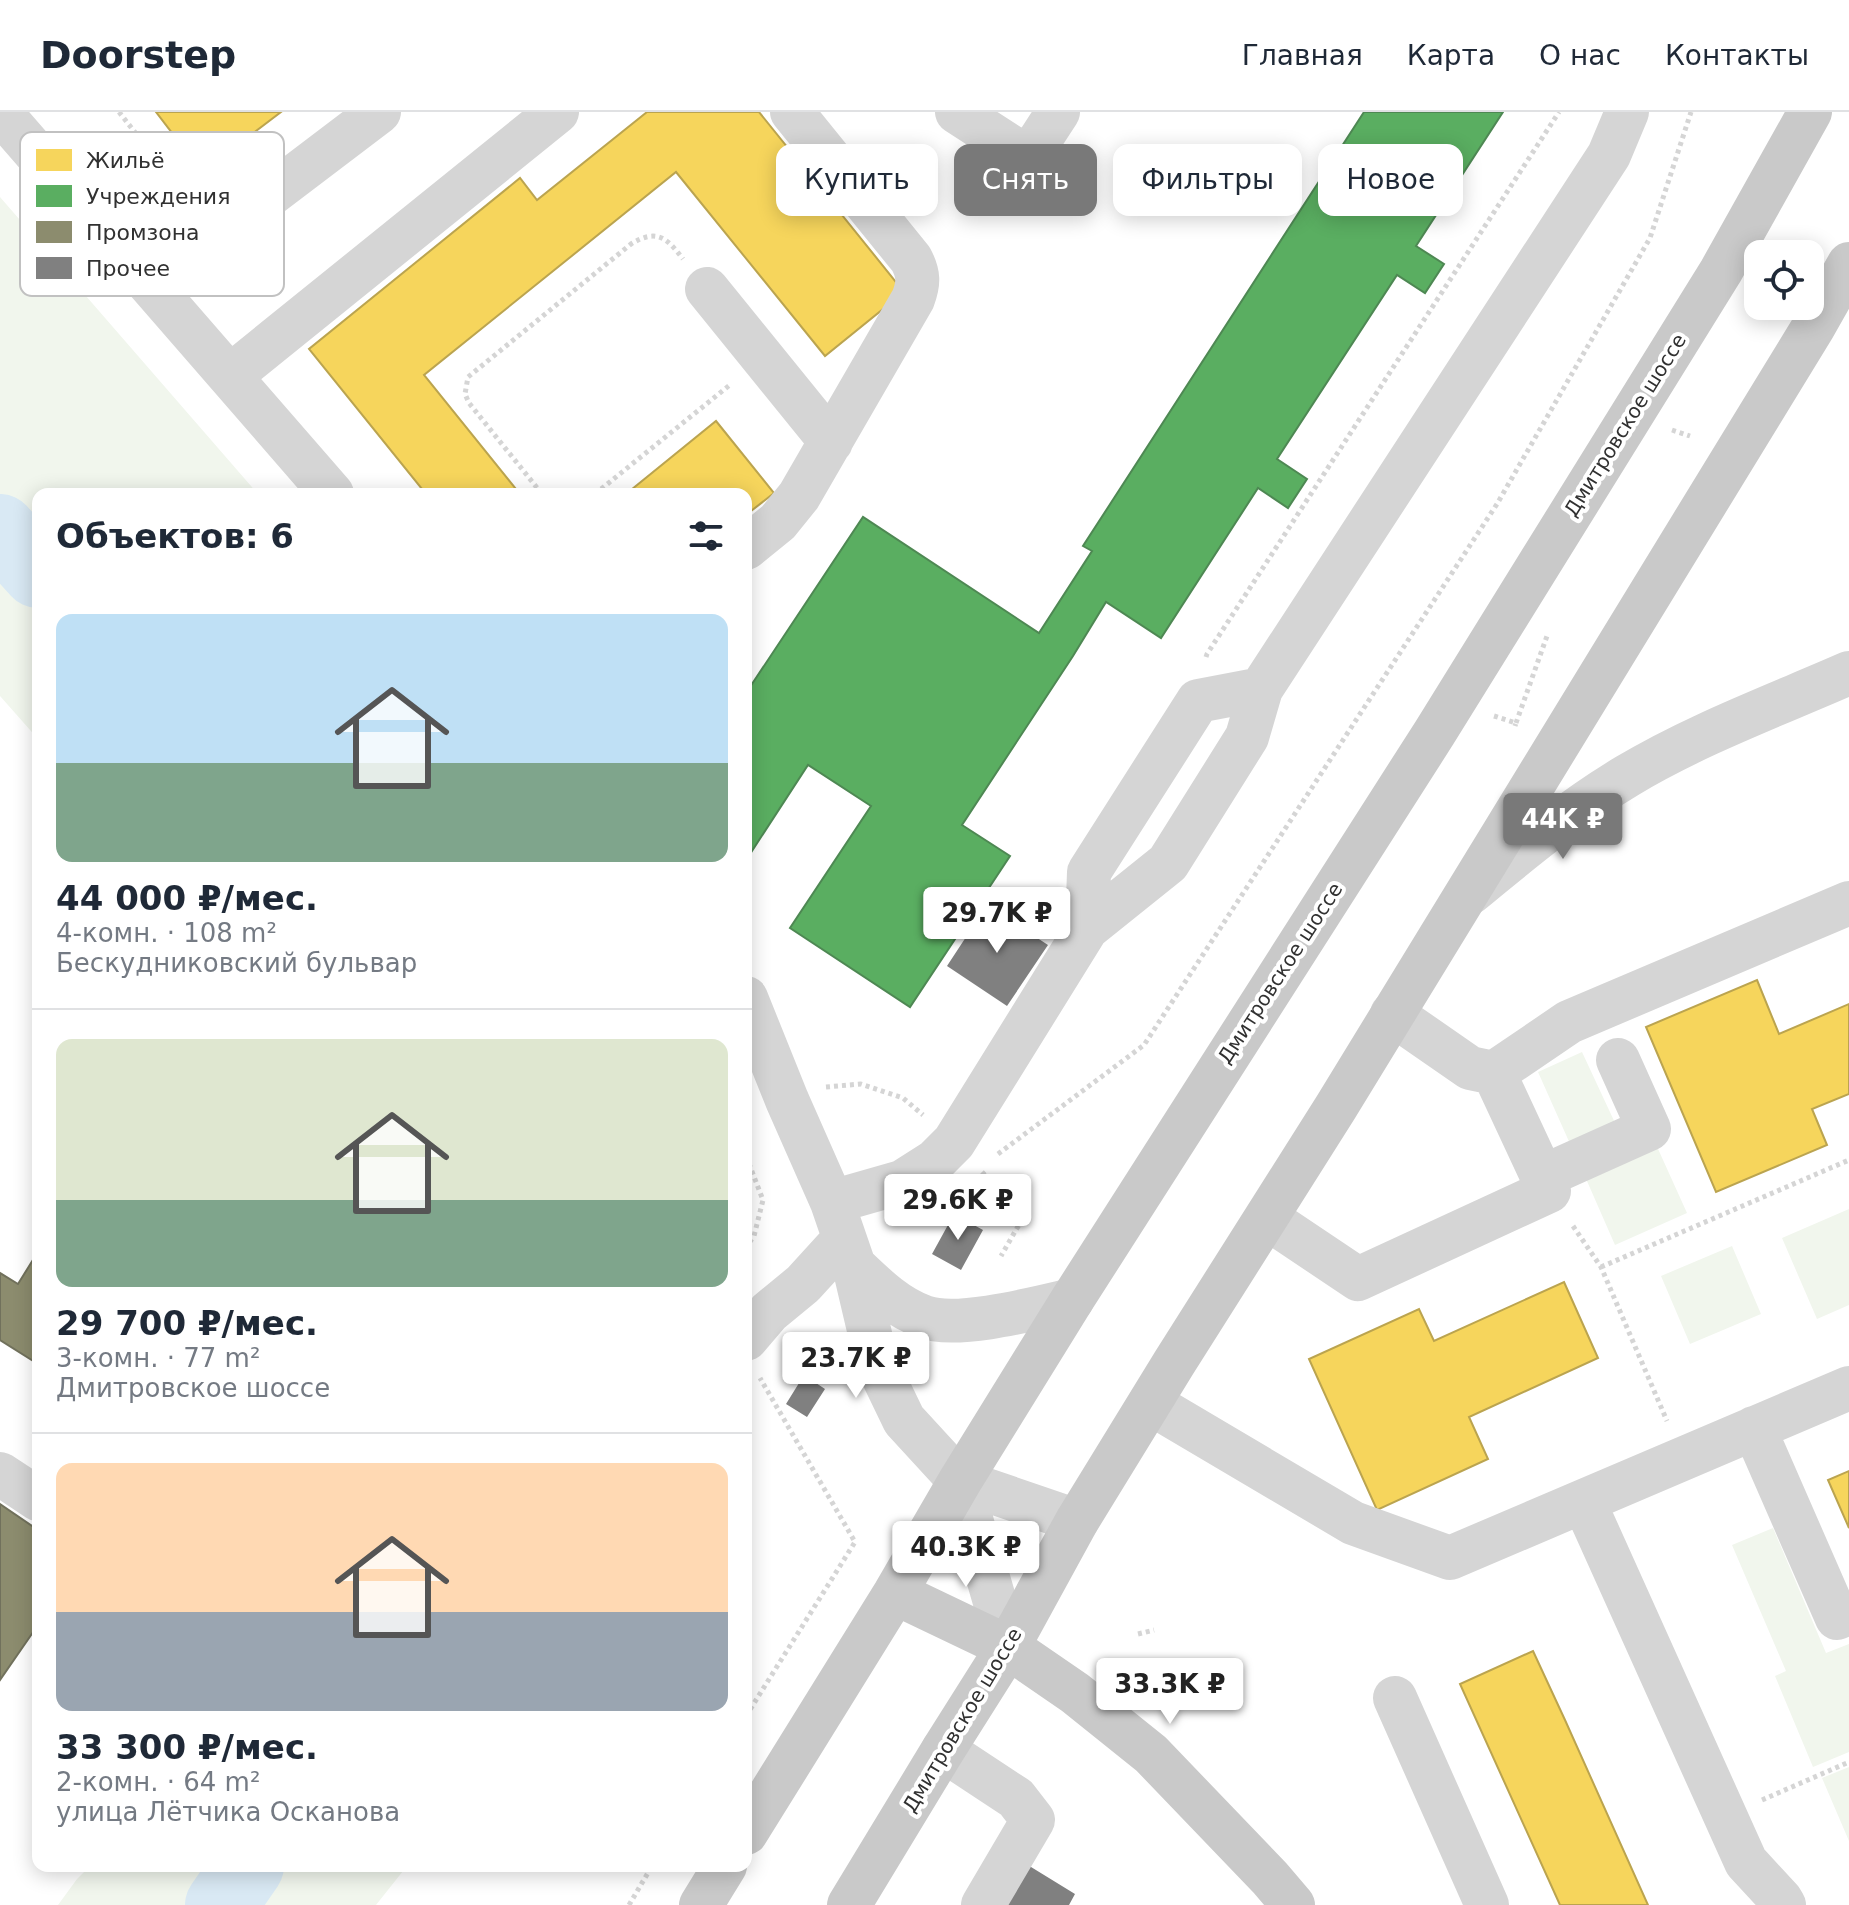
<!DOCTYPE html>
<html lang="ru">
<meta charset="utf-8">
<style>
body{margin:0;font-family:"DejaVu Sans",sans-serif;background:#f2f2f3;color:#1f2937;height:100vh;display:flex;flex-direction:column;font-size:30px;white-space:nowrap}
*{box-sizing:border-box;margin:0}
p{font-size:26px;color:#747a83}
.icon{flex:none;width:44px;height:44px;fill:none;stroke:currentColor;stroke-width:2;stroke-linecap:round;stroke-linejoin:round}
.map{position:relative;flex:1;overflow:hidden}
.sheet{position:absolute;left:32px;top:376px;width:720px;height:1384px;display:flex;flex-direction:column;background:#fff;border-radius:16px;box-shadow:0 4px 20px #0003}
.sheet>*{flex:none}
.banner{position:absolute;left:776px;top:32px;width:760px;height:72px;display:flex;gap:16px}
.buttons{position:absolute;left:1744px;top:128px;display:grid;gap:16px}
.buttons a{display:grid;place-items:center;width:80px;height:80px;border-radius:16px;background:#fff;box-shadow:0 4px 20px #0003;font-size:40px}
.price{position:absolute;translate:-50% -68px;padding:0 18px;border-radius:8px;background:#fff;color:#222;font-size:26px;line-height:52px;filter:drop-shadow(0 2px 4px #0008)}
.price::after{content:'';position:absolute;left:50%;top:48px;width:24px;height:18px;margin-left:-12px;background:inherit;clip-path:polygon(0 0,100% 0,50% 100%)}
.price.on{background:#797979;color:#fff}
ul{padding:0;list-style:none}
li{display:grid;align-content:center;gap:16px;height:424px;padding:0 24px}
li+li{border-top:2px solid #e0e1e3}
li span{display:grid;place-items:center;height:248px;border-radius:16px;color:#555}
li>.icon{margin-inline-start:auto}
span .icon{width:144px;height:144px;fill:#fffc;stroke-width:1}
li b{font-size:34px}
h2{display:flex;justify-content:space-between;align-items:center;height:96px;padding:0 24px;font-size:34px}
.pill{padding:0 28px;border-radius:16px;background:#fff;box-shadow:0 4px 20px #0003;font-size:28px;line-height:72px}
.pill.on{background:#797979;color:#fff}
header{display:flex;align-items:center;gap:48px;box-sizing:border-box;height:112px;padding:0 40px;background:#fff;border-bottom:2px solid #e0e1e3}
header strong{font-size:38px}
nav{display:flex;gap:44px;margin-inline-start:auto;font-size:28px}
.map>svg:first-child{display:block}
</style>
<header>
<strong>Doorstep</strong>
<nav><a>Главная</a><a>Карта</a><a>О нас</a><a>Контакты</a></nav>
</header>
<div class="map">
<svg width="1849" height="1793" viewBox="0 0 1849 1793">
<rect width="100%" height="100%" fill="#fff"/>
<path fill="#f1f6ed" d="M0,85L258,382H38V627L0,584Z
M1582,940L1616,1013L1571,1034L1538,960Z
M1654,1028L1687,1101L1615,1133L1583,1060Z
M1849,1097V1193L1817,1207L1782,1126Z
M1732,1134L1761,1202L1690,1232L1661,1164Z
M1773,1416L1826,1541L1849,1532V1640L1813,1655L1775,1564L1786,1559L1732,1433Z
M1849,1655V1729L1822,1666Z
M90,1754H407L376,1793H58L77,1767Z"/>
<path fill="#f6d55c" stroke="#bba44f" stroke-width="2" d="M156,0H281L202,60Z
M647,0H759L904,180L825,244L676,60L424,263L520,382H426L309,237L520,66L537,88Z
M716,309L774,381L746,403V382H626Z
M1757,868L1779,922L1849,892V982L1812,997L1827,1033L1716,1080L1646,915Z
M1564,1170L1598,1246L1469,1305L1488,1347L1377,1398L1309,1247L1419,1197L1434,1229Z
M1849,1359V1416L1828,1368Z
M1533,1539L1565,1608L1648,1793H1560L1460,1572Z"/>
<path fill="#5aae61" stroke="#4e8853" stroke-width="2" d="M1364,0H1503L1416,134L1444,152L1425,181L1397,163L1277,347L1307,367L1288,396L1258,376L1161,526L1106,490L1073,544L962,713L1010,744L910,895L790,816L871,694L808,653L750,742L746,739V581L863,405L1039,521L1092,439L1083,434Z"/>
<path fill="#8c8c6e" stroke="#71715c" stroke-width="2" d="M36,1143L38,1144V1252L0,1228V1161L18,1172Z
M0,1392L38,1418V1513L0,1568Z"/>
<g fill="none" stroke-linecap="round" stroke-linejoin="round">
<path stroke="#d9e9f4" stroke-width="72" d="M0,418L38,460
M221,1793L248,1754"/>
</g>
<path fill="#808080" d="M987,793L1048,833L1007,894L947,854Z
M954,1102L983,1118L961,1158L932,1142Z
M804,1263L825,1277L807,1305L786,1292Z
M1018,1747L1075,1782L1069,1793H989Z"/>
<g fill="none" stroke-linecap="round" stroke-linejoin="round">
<path stroke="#d5d5d5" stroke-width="5" stroke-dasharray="4 4" stroke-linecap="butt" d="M119,0L185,84L196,87
M1672,318L1690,324
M542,382L469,291L465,282L468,265L631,132C657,116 667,126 683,147
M595,382L731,272
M1206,545L1207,542L1559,0
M1494,604L1516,611L1515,614
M1516,611L1547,524
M826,975L861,972L903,986L923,1003
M998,1042L1144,933L1497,392L1650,126L1691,0
M746,1044L763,1088L754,1124L746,1135
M982,1060L1024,1104L1001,1144
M1573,1114L1601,1155L1667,1309
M1601,1155L1849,1048
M1138,1522L1154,1518
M746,1604L855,1430L760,1266
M1762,1688L1849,1650
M629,1793L652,1754"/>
<path stroke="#d5d5d5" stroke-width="44" d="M0,0L332,382
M957,0L1028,46L1058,0
M151,173L379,0
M707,177L831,330
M230,264L557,0
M746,436L778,410L799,384L913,187C919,171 919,162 911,147L792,0
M1470,781C1520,740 1570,698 1627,664C1695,623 1776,593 1849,561
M1087,816L1089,760L1198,589L1261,577
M746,886L787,988L832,1090L854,1154L877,1252L904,1308L960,1369L1077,1409
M1494,961L1569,910L1849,791
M1542,1065L1649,1017L1618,948
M832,1090L902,1070L935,1049L954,1030L1087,816L1168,751L1247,625L1261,577L1609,43L1627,0
M1267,1106L1358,1167L1549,1079L1494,961L1470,956L1392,902
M854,1154C875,1174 896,1195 924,1205C958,1217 1037,1196 1072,1188
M746,1227L769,1200L803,1172L844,1127
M1150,1291L1353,1411L1450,1446L1849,1276
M1754,1316L1837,1506L1849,1501
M0,1362L38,1387
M960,1369L1008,1535
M1584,1390L1746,1750L1781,1788L1784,1793
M1395,1586L1487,1793
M943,1638L1016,1686L1033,1708L983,1793"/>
<path stroke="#c9c9c9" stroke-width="44" d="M895,1481L1008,1535L1075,1581L1151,1642L1270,1766L1293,1793
M746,1721L895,1481L960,1369L1072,1188L1435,620L1721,159L1810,0
M701,1793L725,1754
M849,1793L943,1638L1008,1535L1077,1409L1174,1251L1336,995L1814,214L1849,152"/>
</g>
<g text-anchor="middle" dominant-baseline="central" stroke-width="8" stroke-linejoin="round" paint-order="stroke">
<g font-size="20" fill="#313131" stroke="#fff">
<text transform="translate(1625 313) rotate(-58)">Дмитровское шоссе</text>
<text transform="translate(1280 861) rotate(-57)">Дмитровское шоссе</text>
<text transform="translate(962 1608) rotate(-59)">Дмитровское шоссе</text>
</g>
</g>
<rect x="20" y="20" width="264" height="164" rx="12" fill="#fff" stroke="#c1c1c1" stroke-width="2"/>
<rect x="36" y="37" width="36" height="22" fill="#f6d55c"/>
<rect x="36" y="73" width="36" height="22" fill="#5aae61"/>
<rect x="36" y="109" width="36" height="22" fill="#8c8c6e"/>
<rect x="36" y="145" width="36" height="22" fill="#808080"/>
<g font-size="22" fill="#313131">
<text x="86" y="56">Жильё</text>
<text x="86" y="92">Учреждения</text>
<text x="86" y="128">Промзона</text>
<text x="86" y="164">Прочее</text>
</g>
</svg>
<div class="buttons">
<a><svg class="icon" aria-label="locate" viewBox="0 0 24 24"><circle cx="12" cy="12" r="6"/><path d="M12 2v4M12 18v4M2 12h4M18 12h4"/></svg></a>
</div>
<b class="price on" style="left:1563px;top:749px">44K ₽</b>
<b class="price" style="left:997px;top:843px">29.7K ₽</b>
<b class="price" style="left:958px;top:1130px">29.6K ₽</b>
<b class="price" style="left:856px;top:1288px">23.7K ₽</b>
<b class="price" style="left:966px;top:1477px">40.3K ₽</b>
<b class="price" style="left:1170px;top:1614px">33.3K ₽</b>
<div class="banner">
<a class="pill">Купить</a>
<a class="pill on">Снять</a>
<a class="pill">Фильтры</a>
<a class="pill">Новое</a>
</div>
<section class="sheet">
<h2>Объектов: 6<svg class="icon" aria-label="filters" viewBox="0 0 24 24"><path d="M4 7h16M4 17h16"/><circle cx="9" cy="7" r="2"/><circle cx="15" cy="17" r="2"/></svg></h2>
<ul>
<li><span style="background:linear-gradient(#bfe0f5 60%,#7fa58c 0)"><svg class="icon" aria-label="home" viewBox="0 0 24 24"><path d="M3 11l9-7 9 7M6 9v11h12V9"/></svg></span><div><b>44 000 ₽/мес.</b><p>4-комн. · 108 m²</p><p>Бескудниковский бульвар</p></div></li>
<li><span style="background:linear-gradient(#dfe7d0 65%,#7fa58c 0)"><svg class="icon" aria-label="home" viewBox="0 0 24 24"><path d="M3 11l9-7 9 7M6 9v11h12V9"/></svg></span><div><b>29 700 ₽/мес.</b><p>3-комн. · 77 m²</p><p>Дмитровское шоссе</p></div></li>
<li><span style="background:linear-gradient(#ffd9b3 60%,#9aa5b1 0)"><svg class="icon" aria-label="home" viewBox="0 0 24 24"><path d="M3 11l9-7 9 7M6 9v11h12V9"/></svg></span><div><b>33 300 ₽/мес.</b><p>2-комн. · 64 m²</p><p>улица Лётчика Осканова</p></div></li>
</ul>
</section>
</div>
